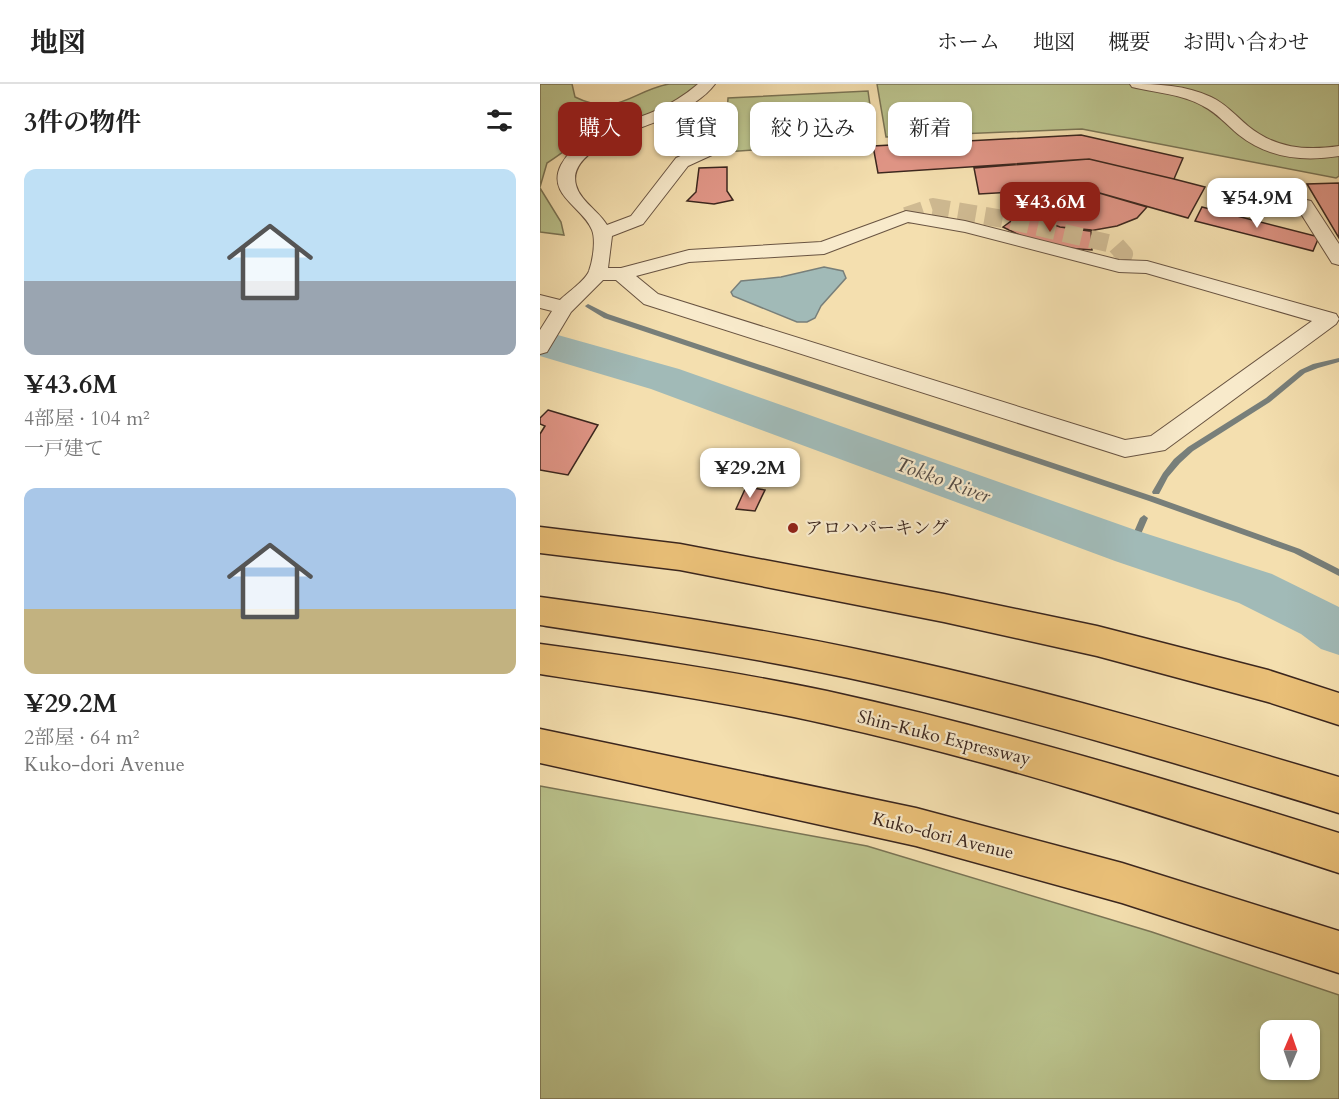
<!DOCTYPE html>
<html lang="ja">
<meta charset="utf-8">
<style>
body{margin:0;font-family:Cardo,"Noto Serif JP",serif;background:#f2f2f2;color:#222;height:100vh;display:flex;flex-direction:column;font-size:22px;white-space:nowrap}
*{box-sizing:border-box;margin:0}
p{font-size:20px;color:#767676}
.icon{flex:none;width:33px;height:33px;fill:none;stroke:currentColor;stroke-width:2;stroke-linecap:round;stroke-linejoin:round}
.map{position:relative;flex:1;overflow:hidden}
.side{display:flex;flex-direction:column;background:#fff;width:540px}
.side>*{flex:none}
.guide{position:absolute;left:18px;top:18px;width:570px;height:54px;display:flex;gap:12px}
.needle{width:39px;rotate:2deg}
.fabs{position:absolute;left:720px;top:936px;display:grid;gap:12px}
.fabs a{display:grid;place-items:center;width:60px;height:60px;border-radius:12px;background:#fff;box-shadow:0 2px 4px #0004;font-size:30px}
.price{position:absolute;translate:-50% -51px;padding:0 14px;border-radius:12px;background:#fff;color:#222;font-size:20px;line-height:39px;filter:drop-shadow(0 2px 3px #0008)}
.price::after{content:'';position:absolute;left:50%;top:36px;width:18px;height:14px;margin-left:-9px;background:inherit;clip-path:polygon(0 0,100% 0,50% 100%)}
.price.on{background:#8f2418;color:#fff}
ul{padding:0;list-style:none}
li{display:grid;align-content:center;gap:12px;height:318px;padding:0 24px}
li span{display:grid;place-items:center;height:186px;border-radius:12px;color:#555}
li>.icon{margin-inline-start:auto}
span .icon{width:108px;height:108px;fill:#fffc;stroke-width:1}
li b{font-size:26px}
h2{display:flex;justify-content:space-between;align-items:center;height:72px;padding:0 24px;font-size:26px}
.chip{padding:0 21px;border-radius:12px;background:#fff;box-shadow:0 2px 4px #0004;font-size:21px;line-height:54px}
.chip.on{background:#8f2418;color:#fff}
header{display:flex;align-items:center;gap:36px;box-sizing:border-box;height:84px;padding:0 30px;background:#fff;border-bottom:2px solid #e0e0e0}
header strong{font-size:28px}
nav{display:flex;gap:33px;margin-inline-start:auto;font-size:21px}
main{display:flex;flex:1;min-height:0}
.map>svg:first-child{display:block}
</style>
<header>
<strong>地図</strong>
<nav><a>ホーム</a><a>地図</a><a>概要</a><a>お問い合わせ</a></nav>
</header>
<main>
<section class="side">
<h2>3件の物件<svg class="icon" aria-label="filters" viewBox="0 0 24 24"><path d="M4 7h16M4 17h16"/><circle cx="9" cy="7" r="2"/><circle cx="15" cy="17" r="2"/></svg></h2>
<ul>
<li><span style="background:linear-gradient(#bfe0f5 60%,#9aa5b1 0)"><svg class="icon" aria-label="home" viewBox="0 0 24 24"><path d="M3 11l9-7 9 7M6 9v11h12V9"/></svg></span><div><b>¥43.6M</b><p>4部屋 · 104 m²</p><p>一戸建て</p></div></li>
<li><span style="background:linear-gradient(#a9c7e8 65%,#c2b280 0)"><svg class="icon" aria-label="home" viewBox="0 0 24 24"><path d="M3 11l9-7 9 7M6 9v11h12V9"/></svg></span><div><b>¥29.2M</b><p>2部屋 · 64 m²</p><p>Kuko-dori Avenue</p></div></li>
</ul>
</section>
<div class="map">
<svg width="799" height="1015" viewBox="0 0 799 1015">
<rect width="100%" height="100%" fill="#f4dfaf"/>
<filter id="stains"><feTurbulence type="fractalNoise" baseFrequency=".00333" numOctaves="4"/><feColorMatrix values="0 0 0 0 .2 0 0 0 0 .09 0 0 0 0 .02 0 0 0 .5 -.17"/></filter>
<radialGradient id="worn" r=".72"><stop offset=".6" stop-color="#630" stop-opacity="0"/><stop offset="1" stop-color="#630" stop-opacity=".3"/></radialGradient>
<path fill="#bac28c" stroke="#7a7455" stroke-width="1.5" fill-rule="evenodd" d="M0,0H32L35,13C78,34 91,7 129,0C138,0 149,0 158,0C134,28 80,40 46,54C32,60 20,71 7,79L0,103Z
M337,0H799V92L796,94L542,45L346,53Z
M328,7L335,57L185,68L188,14Z
M0,104L21,138L24,151L0,148Z
M0,702L327,762L612,848L799,911V1015H0ZM730,946H770V986H730Z"/>
<path fill="#a1bab7" stroke="#787f7a" stroke-width="1.5" d="M284,183L303,187L306,194L281,222L275,234L267,238H257L193,212L191,208L201,197L241,193Z"/>
<g fill="none" stroke-linecap="round" stroke-linejoin="round">
<path fill="#787f7a" fill-rule="evenodd" d="M48,220L68,230L615,413L760,465L799,485V492L754,469L609,417L64,234L46,223L45,222Z
M799,274V278L778,284L765,289L730,318L653,367L640,379L628,393L619,410H613L612,408L623,389L634,375L648,363L726,314L760,286L773,280Z
M604,431L608,434L595,464L594,466H588L587,464L600,434Z"/>
<path fill="#a1bab7" fill-rule="evenodd" d="M0,246L139,285L598,447L732,490L799,523V571L781,565L761,550L699,519L575,477L111,305L0,272Z"/>
</g>
<path fill="#e09586" stroke="#3b261e" stroke-width="1.5" d="M541,51L643,74L634,95L549,75L338,89L333,62Z
M549,75L634,95L665,103L648,134L542,104L439,110L434,84Z
M187,83V107L193,116L174,120L147,117L156,108L159,84Z
M799,99V154L767,100Z
M542,104L607,123L597,134L577,142L549,147L520,143L482,129L472,108Z
M662,123L779,153L773,167L655,137Z
M482,129L520,143L551,146L552,166L502,162L463,143Z
M8,326L58,341L28,391L0,386V350L5,342L0,340V334Z
M206,403L225,406L215,427L196,425Z"/>
<g fill="none" stroke-linecap="round" stroke-linejoin="round">
<path stroke="#cfba92" stroke-width="18" stroke-dasharray="18 9" stroke-linecap="butt" d="M366,132L393,123L464,135L576,161L584,170L579,182"/>
<g stroke="#695442" stroke-width="2">
<path id="minor" d="M158,0H175C164,15 146,24 130,32C105,44 26,64 36,101C40,117 59,127 67,141L91,132L136,74L172,58L180,48H192L194,52L185,65L148,82L103,140L72,152L68,184H81L149,166L281,158L366,127L425,137L579,176L607,177L796,230L799,235L796,240L625,366L585,373L104,220L76,196H63L31,228L7,268L0,270V246L12,227L0,224V211L20,216C28,208 45,197 49,187C53,176 56,156 52,146C43,123 6,111 21,81C38,49 85,40 115,27C131,20 145,11 158,0ZM368,138L425,148L579,188L606,189L772,237L611,352L585,356L118,210L96,192L149,178L284,170Z
M590,0C617,0 646,1 671,13C686,20 696,32 708,42C735,64 765,67 799,62V72C763,78 728,74 699,51C687,41 677,29 663,22C642,10 616,9 592,3Z
M679,96L771,117L799,160V181L792,179L758,125L673,105L670,101L673,97Z"/>
</g>
<g stroke="#3b261e" stroke-width="3">
<path id="highway" d="M0,443L140,460L404,510L557,542L728,586L799,609V641L728,618L557,572L404,538L140,486L0,469Z
M0,513C112,528 224,545 335,569C492,602 645,647 799,693V729C646,682 492,635 336,600C225,575 112,558 0,541Z
M0,560C96,573 192,587 287,607C460,645 630,696 799,749V789C630,734 459,678 286,640C191,619 96,605 0,590Z
M0,645L376,724L582,779L799,847V889L582,819L376,762L0,679Z"/>
</g>
<use href="#minor" fill="#f8eacb" fill-rule="evenodd"/>
<use href="#highway" fill="#eac078" fill-rule="evenodd"/>
</g>
<circle fill="#8f2418" stroke="#f8eacb" stroke-width="2" cx="253" cy="444" r="6"/>
<g text-anchor="middle" dominant-baseline="central" stroke-width="4.5" stroke-linejoin="round" paint-order="stroke">
<g font-size="18" fill="#3b261e" stroke="#f8eacb" text-anchor="start">
<text x="265" y="444">アロハパーキング</text>
</g>
<g font-size="18" fill="#3b261e" stroke="#f8eacb">
<text transform="translate(404 654) rotate(14)">Shin-Kuko Expressway</text>
<text transform="translate(403 752) rotate(14)">Kuko-dori Avenue</text>
</g>
<g font-size="20" font-style="italic" fill="#544b44" stroke="#f8eacb">
<text transform="translate(403 396) rotate(20)">Tokko River</text>
</g>
</g>
<rect width="100%" height="100%" filter="url(#stains)"/>
<rect width="100%" height="100%" fill="url(#worn)"/>
</svg>
<div class="fabs">
<a><svg class="needle" viewBox="-14 -14 28 28"><path d="M0-13l5 13h-10z" fill="#e53935"/><path d="M0 13l5-13h-10z" fill="#767676"/></svg></a>
</div>
<b class="price" style="left:717px;top:145px">¥54.9M</b>
<b class="price on" style="left:510px;top:149px">¥43.6M</b>
<b class="price" style="left:210px;top:415px">¥29.2M</b>
<div class="guide">
<a class="chip on">購入</a>
<a class="chip">賃貸</a>
<a class="chip">絞り込み</a>
<a class="chip">新着</a>
</div>
</div>
</main>
